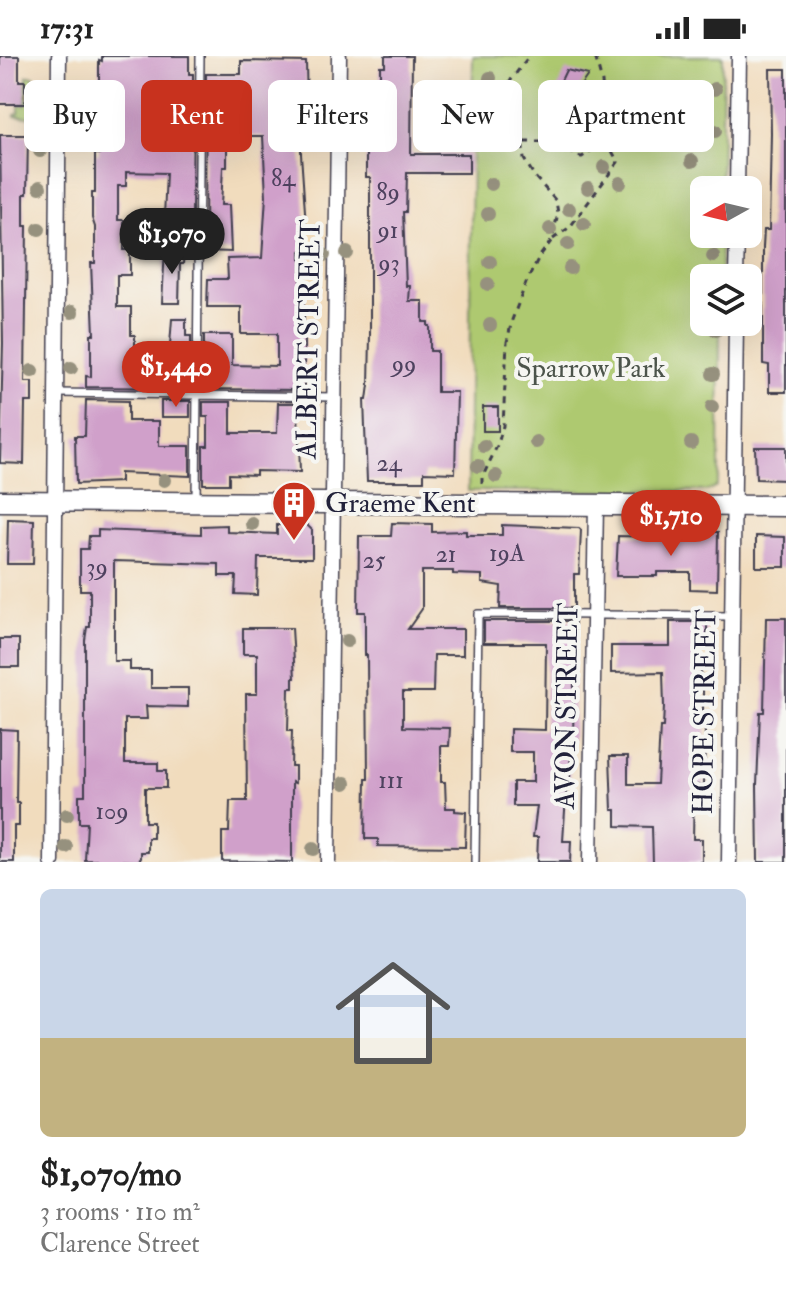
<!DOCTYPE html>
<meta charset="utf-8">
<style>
body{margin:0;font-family:"IM FELL Double Pica",serif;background:#f6f6f6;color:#222;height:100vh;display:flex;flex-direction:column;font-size:30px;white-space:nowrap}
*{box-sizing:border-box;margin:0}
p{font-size:26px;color:#767676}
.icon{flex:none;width:44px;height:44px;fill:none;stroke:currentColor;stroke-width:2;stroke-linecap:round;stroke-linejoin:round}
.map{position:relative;height:806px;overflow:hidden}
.drawer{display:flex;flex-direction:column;background:#fff;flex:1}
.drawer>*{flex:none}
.guide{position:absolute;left:24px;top:24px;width:738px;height:72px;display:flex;gap:16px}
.needle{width:52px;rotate:262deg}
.buttons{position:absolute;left:690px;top:120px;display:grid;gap:16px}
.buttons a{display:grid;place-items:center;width:72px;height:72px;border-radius:12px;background:#fff;box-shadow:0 8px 32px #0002;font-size:40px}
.price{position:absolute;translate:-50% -68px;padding:0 18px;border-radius:28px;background:#c8321e;color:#fff;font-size:26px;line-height:52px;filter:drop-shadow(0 2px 4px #0008)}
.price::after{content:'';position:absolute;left:50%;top:48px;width:24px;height:18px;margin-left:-12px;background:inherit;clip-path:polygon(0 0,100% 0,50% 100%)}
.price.selected{background:#222;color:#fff}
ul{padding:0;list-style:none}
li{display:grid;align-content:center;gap:16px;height:424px;padding:0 40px}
li span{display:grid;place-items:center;height:248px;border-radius:12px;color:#555}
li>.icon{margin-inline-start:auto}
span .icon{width:144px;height:144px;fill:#fffc;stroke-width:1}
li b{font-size:34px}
.tag{padding:0 28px;border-radius:12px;background:#fff;box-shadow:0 8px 32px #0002;font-size:28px;line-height:72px}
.tag.selected{background:#c8321e;color:#fff}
.status{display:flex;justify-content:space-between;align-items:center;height:56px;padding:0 40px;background:#fff;direction:ltr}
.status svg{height:22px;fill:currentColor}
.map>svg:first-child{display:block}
</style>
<div class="status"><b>17:31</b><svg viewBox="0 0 49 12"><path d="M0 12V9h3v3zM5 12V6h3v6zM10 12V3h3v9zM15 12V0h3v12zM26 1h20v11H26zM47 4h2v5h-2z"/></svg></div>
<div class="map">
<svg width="786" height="806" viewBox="0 0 786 806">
<rect width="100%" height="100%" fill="#f6f6f2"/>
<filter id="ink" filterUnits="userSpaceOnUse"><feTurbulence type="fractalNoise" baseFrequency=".0125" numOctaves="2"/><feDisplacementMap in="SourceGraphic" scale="16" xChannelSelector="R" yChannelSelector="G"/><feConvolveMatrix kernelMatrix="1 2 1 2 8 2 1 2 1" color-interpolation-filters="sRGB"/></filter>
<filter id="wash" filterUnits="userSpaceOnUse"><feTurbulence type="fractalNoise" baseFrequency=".006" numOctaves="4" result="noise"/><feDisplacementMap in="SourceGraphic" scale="32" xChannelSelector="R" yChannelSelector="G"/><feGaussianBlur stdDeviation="1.8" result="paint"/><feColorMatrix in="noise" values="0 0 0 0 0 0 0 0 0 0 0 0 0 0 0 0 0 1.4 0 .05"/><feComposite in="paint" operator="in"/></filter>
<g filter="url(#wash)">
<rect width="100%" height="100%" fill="#f1dcbd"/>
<path fill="#aec96f" stroke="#687655" stroke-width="2" d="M473,0H723L721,134H704V178H721V222H704V266H720L719,420L716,431L707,435H468Z
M27,20H34V61L15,60V58L19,57V49H26Z"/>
<g id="blocks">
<path fill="#d0a0ca" d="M0,0H19V25H25V48H0Z
M102,0H189V18H193L192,162L164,161L166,117L126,116V130H118V164H124V194H130V219H117V251H131V279H135V289H170L172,263H186V280H191V332L86,331V320L91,321V278H94L91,207H95V171L92,162V137H95V98H99V4L102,5Z
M385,0H412L411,98H469V117H407L406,156H403L406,230H410L409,245H423V266H428V270H430V295H437V336H457L455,417L424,416V425H367L364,344H367L369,329L370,279V121H366V92H363L364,61H380V10H385Z
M241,5L306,6L307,53L305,57H301V98L306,170L305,195H301V226H304V334L204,333V279H232V309L277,310V278H241V251H207L208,223H228L227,203L262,202L266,140L263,80H231V84H227V111H223L221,149H229L231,196L205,195L206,18H241Z
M770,13H786V336H769V309L763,308V191L764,174H769L771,77Z
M566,14L588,19L565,52L558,31Z
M0,79H28L27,138H24V170H27L25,326H32V346H25L24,408L0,407L3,287Z
M165,193L184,194L183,208H180L179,247H162Z
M86,344L128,345V365H159V390H190V420L120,417V426L76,428L75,380H85Z
M161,345H190V361H161Z
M203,346H231V377H277L278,347H304V355H298L300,416L256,415V419L229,418V428H203V390H208V361H203Z
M483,351H498V375H483Z
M755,391H786V424L756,423Z
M8,463L34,464L33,508H7Z
M392,467L432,468V476L466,475V479H502V469L579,472L581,474L579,518H574V552H500L501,530L482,527V519L453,518V515H422V553L408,573H463V599H434L433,636H403V671L450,672L449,690H441V726H445L446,752H455V755L466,756L465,791L378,790V783H365L366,723H368L367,599H365V556H358L359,480H391Z
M227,469V476L277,478V469H307L312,474V502H258L257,539L235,538L236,520H219V508L114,505V605H130V614H151V632H188V651L146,650L147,663H125V707H158V715H166V732H145V766H153V782H148V796H141V802L138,805L85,804L87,767H79V739H85V584L87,571H90V534H80V493H88L89,480H98V474L201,478V470Z
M690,476H718L717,534L690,533V516H657V520H616L618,480L690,482Z
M756,480L785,481V511H756Z
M766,562H786V806H758L757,729L760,656H764Z
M484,565H575L573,685H571L570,725L567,724L563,785H571L570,806H537L538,781H533L537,750H513V726H533V696H510V673L545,674L546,587H484Z
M670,566H707V588H701V633H703V672H705L704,729H694L693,783H702V806H653L652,771L616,770V754H612L610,700H628V728H657L660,671H663L664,651L663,616L611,617V590H670Z
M243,572H292L295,622H293V632H289L288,675H292L291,710H295V727L292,726V806L222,805V776H229L230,745H247L246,638H257V598H243Z
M0,583H19V611H0Z
M0,673L17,674L16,747H19V770H14V806H0Z"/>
</g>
</g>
<g filter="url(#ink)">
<use href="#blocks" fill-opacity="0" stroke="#413e4e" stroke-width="2"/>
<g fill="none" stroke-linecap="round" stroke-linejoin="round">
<g stroke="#413e4e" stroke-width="10">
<path id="lane" d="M57,337L335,341
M196,446L200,0
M475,806L478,558L732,560"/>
</g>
<g stroke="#413e4e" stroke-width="17">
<path id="street" d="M737,134L739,0
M736,222L737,178
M52,806L59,0
M328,806L339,0
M590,806L596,448
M729,806L736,266"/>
</g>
<g stroke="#413e4e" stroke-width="23">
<path id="secondary" d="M0,445L786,450"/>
</g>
<path stroke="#413e4e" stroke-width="3" stroke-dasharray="6 6" stroke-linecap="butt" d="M524,86H560L576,100L582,101L606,84
M553,183L570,171L618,106L606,84L602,26L595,0
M482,428V422L498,388L503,370L507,286L512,264L526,227L539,201L552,184L558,157L556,145L535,121L524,103L522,83L508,65L507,37L511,24L529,0"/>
<use href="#lane" stroke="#fff" stroke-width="7"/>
<use href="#street" stroke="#fff" stroke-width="14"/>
<use href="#secondary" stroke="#fff" stroke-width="20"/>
</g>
<g fill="#96917e">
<circle cx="490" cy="22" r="7"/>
<circle cx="715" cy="33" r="7"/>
<circle cx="30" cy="40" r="7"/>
<circle cx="488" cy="41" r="7"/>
<circle cx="326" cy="53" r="7"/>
<circle cx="349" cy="55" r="7"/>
<circle cx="74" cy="70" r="7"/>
<circle cx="715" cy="75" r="7"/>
<circle cx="488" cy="87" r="7"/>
<circle cx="40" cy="95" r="7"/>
<circle cx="692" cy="105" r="7"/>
<circle cx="604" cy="111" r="7"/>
<circle cx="620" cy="127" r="7"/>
<circle cx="491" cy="128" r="7"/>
<circle cx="40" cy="131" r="7"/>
<circle cx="588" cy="132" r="7"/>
<circle cx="569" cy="153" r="7"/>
<circle cx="488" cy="158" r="7"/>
<circle cx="584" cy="168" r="7"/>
<circle cx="143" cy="171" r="7"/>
<circle cx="159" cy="171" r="7"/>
<circle cx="39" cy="173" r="7"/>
<circle cx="550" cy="173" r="7"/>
<circle cx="184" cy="188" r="7"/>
<circle cx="568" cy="188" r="7"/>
<circle cx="347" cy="197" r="7"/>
<circle cx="324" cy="199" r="7"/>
<circle cx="713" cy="200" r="7"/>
<circle cx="490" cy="206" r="7"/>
<circle cx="570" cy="212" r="7"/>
<circle cx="488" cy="228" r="7"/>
<circle cx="72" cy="256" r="7"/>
<circle cx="490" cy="269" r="7"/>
<circle cx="716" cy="274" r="7"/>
<circle cx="71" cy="312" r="7"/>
<circle cx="32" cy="315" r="7"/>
<circle cx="713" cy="318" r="7"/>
<circle cx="712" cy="351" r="7"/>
<circle cx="536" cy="386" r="7"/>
<circle cx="691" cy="387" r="7"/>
<circle cx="484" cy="390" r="7"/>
<circle cx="478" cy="410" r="7"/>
<circle cx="496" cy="420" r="7"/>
<circle cx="164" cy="424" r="7"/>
<circle cx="252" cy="468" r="7"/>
<circle cx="347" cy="585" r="7"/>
<circle cx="345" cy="727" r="7"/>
<circle cx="67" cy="759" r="7"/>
<circle cx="66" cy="791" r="7"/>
<circle cx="313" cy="793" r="7"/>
</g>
</g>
<defs>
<g id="building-pin" transform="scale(2.3)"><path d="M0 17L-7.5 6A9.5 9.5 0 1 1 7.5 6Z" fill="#c8321e" stroke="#f6f6f2"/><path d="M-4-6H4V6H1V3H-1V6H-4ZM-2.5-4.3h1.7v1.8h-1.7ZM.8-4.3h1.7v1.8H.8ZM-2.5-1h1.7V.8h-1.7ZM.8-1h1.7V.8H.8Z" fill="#fff"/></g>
</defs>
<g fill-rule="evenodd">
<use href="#building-pin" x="294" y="447"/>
</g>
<g text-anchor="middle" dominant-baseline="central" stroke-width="8" stroke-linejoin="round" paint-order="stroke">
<g font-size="24" fill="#4e425f">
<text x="283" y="122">84</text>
<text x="388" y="136">89</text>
<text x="388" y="174">91</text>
<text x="389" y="207">93</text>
<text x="404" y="308">99</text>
<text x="389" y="407">24</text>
<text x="507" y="497">19A</text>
<text x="446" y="498">21</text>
<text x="374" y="504">25</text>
<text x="97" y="511">39</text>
<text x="391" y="724">111</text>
<text x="112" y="755">109</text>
</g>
<g font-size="28" fill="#22223b" stroke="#f6f6f2">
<text transform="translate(309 283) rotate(-89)">ALBERT STREET</text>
<text transform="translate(567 650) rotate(-89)">AVON STREET</text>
<text transform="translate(705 656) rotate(-89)">HOPE STREET</text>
</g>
<g font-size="28" fill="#4c544b" stroke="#f6f6f2">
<text x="591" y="312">Sparrow Park</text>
</g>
<g font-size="28" fill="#22223b" stroke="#f6f6f2" text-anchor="start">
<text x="325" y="447">Graeme Kent</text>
</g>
</g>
</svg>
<div class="buttons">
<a><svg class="needle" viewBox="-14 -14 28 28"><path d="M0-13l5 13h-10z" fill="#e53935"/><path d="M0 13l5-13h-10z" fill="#767676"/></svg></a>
<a><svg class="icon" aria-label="layers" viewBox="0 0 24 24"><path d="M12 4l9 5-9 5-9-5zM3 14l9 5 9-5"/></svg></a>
</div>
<b class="price selected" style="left:172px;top:220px">$1,070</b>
<b class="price" style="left:176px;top:353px">$1,440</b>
<b class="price" style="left:671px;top:502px">$1,710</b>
<div class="guide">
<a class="tag">Buy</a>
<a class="tag selected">Rent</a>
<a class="tag">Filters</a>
<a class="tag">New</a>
<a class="tag">Apartment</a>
</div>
</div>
<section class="drawer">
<ul>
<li><span style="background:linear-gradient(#c9d6e8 60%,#c2b280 0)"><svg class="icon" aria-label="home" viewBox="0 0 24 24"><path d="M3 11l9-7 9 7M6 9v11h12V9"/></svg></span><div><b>$1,070/mo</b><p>3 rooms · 110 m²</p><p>Clarence Street</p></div></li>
</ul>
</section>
